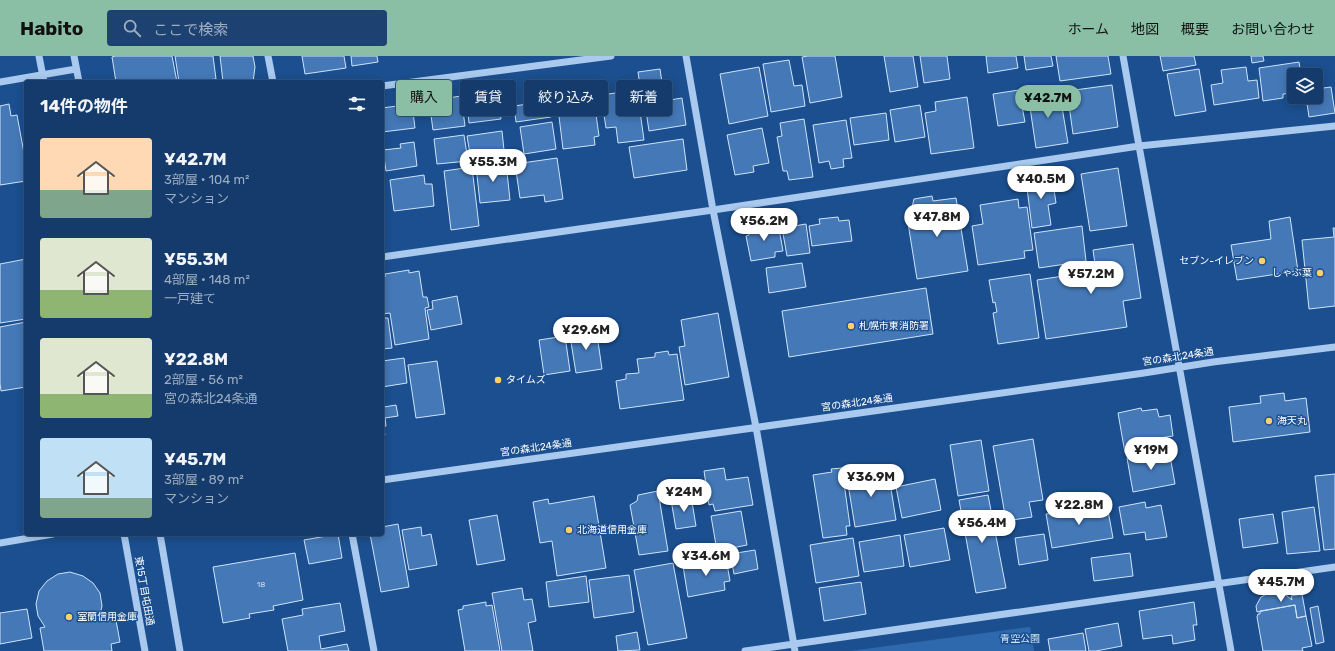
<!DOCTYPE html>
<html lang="ja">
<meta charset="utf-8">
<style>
body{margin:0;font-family:Rubik,"Noto Sans JP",sans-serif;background:#1d4271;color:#f1f3f6;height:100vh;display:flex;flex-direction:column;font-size:15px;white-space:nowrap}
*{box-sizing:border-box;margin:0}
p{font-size:13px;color:#9dadc1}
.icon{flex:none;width:22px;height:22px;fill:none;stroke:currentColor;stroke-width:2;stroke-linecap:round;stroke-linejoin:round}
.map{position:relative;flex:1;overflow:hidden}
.details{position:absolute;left:24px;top:24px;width:360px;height:456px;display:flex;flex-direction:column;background:#143b6b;border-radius:4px;box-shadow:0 2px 10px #0003,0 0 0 1px #33557e}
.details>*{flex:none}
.guide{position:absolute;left:396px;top:24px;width:380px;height:36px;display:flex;gap:8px}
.fabs{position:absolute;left:1287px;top:12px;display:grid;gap:8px}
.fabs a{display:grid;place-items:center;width:36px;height:36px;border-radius:4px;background:#143b6b;box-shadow:0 2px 10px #0003,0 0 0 1px #33557e;font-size:20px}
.price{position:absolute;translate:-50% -34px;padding:0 9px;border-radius:14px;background:#fff;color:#222;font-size:13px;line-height:26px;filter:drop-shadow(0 1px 2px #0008)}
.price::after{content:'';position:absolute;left:50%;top:24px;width:12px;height:9px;margin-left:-6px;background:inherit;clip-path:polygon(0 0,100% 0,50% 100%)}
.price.selected{background:#8abfa5;color:#111}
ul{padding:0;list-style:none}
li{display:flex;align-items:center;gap:12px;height:100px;padding:0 16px}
li span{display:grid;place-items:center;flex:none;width:112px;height:80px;border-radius:4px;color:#555}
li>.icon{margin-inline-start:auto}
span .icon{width:48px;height:48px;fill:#fffc;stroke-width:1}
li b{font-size:17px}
h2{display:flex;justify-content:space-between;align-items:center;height:48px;padding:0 16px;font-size:17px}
.tag{padding:0 14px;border-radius:4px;background:#143b6b;box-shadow:0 2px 10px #0003,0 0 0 1px #33557e;font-size:14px;line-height:36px}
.tag.selected{background:#8abfa5;color:#111}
header{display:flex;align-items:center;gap:24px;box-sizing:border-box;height:56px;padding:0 20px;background:#8abfa5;color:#111}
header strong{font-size:19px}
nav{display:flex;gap:22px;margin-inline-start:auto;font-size:14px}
.search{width:280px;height:36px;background:#1d4271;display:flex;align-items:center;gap:10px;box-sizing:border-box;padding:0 14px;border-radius:4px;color:#9dadc1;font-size:15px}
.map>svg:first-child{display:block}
</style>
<header>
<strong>Habito</strong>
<div class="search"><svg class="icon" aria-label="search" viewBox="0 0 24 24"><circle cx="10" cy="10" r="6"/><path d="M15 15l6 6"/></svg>ここで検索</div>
<nav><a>ホーム</a><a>地図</a><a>概要</a><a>お問い合わせ</a></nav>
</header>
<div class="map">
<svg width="1335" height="595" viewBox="0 0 1335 595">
<rect width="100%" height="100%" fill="#1b4f8f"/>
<path fill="#2e69ad" d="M1030,571L1034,595H850Z"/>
<path fill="#4478b7" stroke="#cfe3fa" d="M115,0H172L177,26H116L112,1Z
M175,0H213L216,23L192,26H179Z
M220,0H253L255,11L253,26H223Z
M302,0H344L346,12L305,18Z
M351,0H377L378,6L352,10Z
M808,0H835L842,41L810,47L802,1Z
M884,0H913L918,31L890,36Z
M920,0H947L950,23L924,27Z
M986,0H1016L1018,12L988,17Z
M1024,0H1051L1053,10L1026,14Z
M1056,0H1108L1111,18L1060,25Z
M1160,0H1194L1196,9L1163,15Z
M1251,0H1263L1264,5L1252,7Z
M789,4L794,30L802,29L805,50L771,56L763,8Z
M1299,6L1301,19H1294V37L1283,38V42L1263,45L1259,12Z
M759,11L768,60L729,68L720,18Z
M1246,11L1248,25L1257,24L1259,42L1214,49L1211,29L1223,27L1221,14Z
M660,13L664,40L642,43L638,16Z
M1199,13L1206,55L1175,60L1167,18Z
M1112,29L1118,71L1073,78L1067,35Z
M548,31L551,61L516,66L514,50L528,48L526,34Z
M1331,31L1335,57L1309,61L1306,41H1316V33Z
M1059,33L1068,87L1036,92L1028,38Z
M637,34L644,84L618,87L616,71L606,72L601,39Z
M1019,34L1025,66L998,70L993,38Z
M461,40L465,70L433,74L429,45Z
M967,41L974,92L931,98L925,57L936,55L935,46Z
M498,42L501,63L469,67L467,46Z
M574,42V47L594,44L599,80L594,81L595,89L563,93L557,44Z
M682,42L686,69L649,75L645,48Z
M9,48L11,60L17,59L26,108V125L0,129V50Z
M412,48L415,72L382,76V52Z
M920,49L925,81L895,86L890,54Z
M886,57L889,84L854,89L850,62Z
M804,63L813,121L789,124L787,115H783L777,81L782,80L780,67Z
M846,64L852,102L843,103L844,111L831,113L829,105L819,107L813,69Z
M552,66L556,93L524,98L520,71Z
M762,72L769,107L753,110L754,116L735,119L727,79Z
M502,75L504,94L470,98L467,80Z
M464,79L468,105L437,108L434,83Z
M683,83L687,114L634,122L629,91Z
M414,86L417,110L386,115L383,94L401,92L400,88Z
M557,102L563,143L545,146L544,139L520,142L515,108Z
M506,107L510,144L480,147L476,110Z
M472,111L479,170L451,174L444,115Z
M1118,112L1127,170L1090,175L1081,118Z
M424,119L425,128H432L434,150L394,155L390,124Z
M1052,120L1056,147L1048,149L1051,169L1032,172L1026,124Z
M932,140L933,145L956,142L968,215L917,223L908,167L914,143Z
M1018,143L1019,152L1027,151L1033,194L1024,195L1025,202L978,209L972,170L983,168L980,149Z
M838,161L839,165L849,164L852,185L812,190L809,170L820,168L819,163Z
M1290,161L1298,215L1237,224L1231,189L1271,183L1269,165Z
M778,167L783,195L775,196V201L751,205L746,180L749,179L748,172Z
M806,168L810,197L787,200L782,172Z
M1082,170L1086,205L1039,212L1034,177Z
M1333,172H1335V250L1309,253L1302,184L1334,181Z
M1133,188L1141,242L1123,245L1127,271L1046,283L1037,224L1096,215L1093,194Z
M26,203V263L0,267V208Z
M802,207L806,231L769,237L766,212Z
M409,214V217L419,215L423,241H427L429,251L425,252L429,283L395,289L390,257L382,258V221H385V218Z
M1030,218L1039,282L998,288L993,257L997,256L995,246L993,247L989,224Z
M926,232L933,278L789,301L782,255Z
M457,240L462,268L431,274L427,254L433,253L432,245Z
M718,257L729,321L685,329L679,291L685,290L681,264Z
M382,262H388L392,292L382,293Z
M26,266V331L1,335L0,327V271Z
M596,272L602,313L576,317L570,280L581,279V274Z
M565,280L570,315L544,319L539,284Z
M668,295L669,299L677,298L684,344L620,353L616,325L626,323V318L639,317L637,303L655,301V297Z
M404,302L407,327L382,331V305Z
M437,305L445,358L416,362L408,309Z
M1284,337L1285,345L1306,342L1310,376L1233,386L1229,351L1261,347L1260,340Z
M382,338L384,351L396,349L398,360L385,362L386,370L383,371L385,379H382Z
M1141,352L1142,355L1157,353L1159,361L1170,359L1173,380L1159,382L1160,391L1125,397L1118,357Z
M1033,383L1043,444L1029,446L1032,461L1006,465L993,390Z
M981,384L989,435L958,440L950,389Z
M1169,394L1175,428L1133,436L1127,402Z
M884,411L888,434L891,433L896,464L855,471L847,422L854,421L853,416Z
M724,412L726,424L748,421L753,449L715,455L713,448L709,449L704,415Z
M842,412L850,470H846L847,479L823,482L813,419L832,416L831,413Z
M1335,418V493L1324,494L1315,420Z
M935,423L941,454L902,462L896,431Z
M658,435L668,495L639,499L630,449L637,445L638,439Z
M988,439L1006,532L976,537L959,444Z
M594,440L606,512L557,520L552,485L540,487L533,446L548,443L549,448Z
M691,440L696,470L676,473L671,444Z
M1145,446L1146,452L1161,449L1167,481L1146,484L1145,476L1124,479L1119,451Z
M1107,449L1113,482L1052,492L1046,458Z
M1314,451L1320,495L1287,498L1282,456Z
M741,455L747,489L717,495L711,460Z
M1273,458L1278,487L1243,492L1239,463Z
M497,459L505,504L477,509L469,464Z
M398,468L409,531L381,536L370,478H382V471Z
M421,471L422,480L431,478L437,509L409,514L402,474Z
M944,472L950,504L910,511L904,479Z
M338,478L342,502L309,508L304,484Z
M1044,478L1048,504L1019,509L1015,482Z
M900,479L904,510L864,516L859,486Z
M853,482L859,520L816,527L810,489Z
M755,494L758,513L734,518L730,498Z
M295,497L303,544L273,550L274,554L249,558L250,562L223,567L213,511Z
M1130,497L1133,520L1094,525L1091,502Z
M726,502L730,525L724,526L725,534L688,541L683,510Z
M673,507L687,582L648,589L634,514Z
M70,516L83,520L93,527L100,537L102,550L99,562L115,559L120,586L111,588L112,595H44L40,572L45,571L38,560L36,548L39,535L47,525L58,518Z
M629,519L634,556L594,562L589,524Z
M586,520L589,546L549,551L546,526Z
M861,526L866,558L824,565L819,532Z
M522,532L524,544L532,543L536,565L528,567L533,595H502L492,537Z
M1271,536H1282L1292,544L1291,540L1302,538L1306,560L1297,562L1295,549L1257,556L1256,550L1261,541Z
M486,546V550L492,549L500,595H465L458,554L463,553V550Z
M1194,546L1197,569H1193L1195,584L1173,588L1172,579L1143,583L1139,555Z
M340,547L345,575L319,580L321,593L347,588L349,595H288L282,563L303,559L302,553Z
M1295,549L1297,562L1306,560L1312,590L1302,592L1303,595H1263L1257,561L1258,558H1260V555Z
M1318,550L1324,586L1316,588L1310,552Z
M27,553L32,582L0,588V557Z
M1118,567L1122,590L1096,595H1089L1085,573Z
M637,576L640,594L618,595L616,580Z
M1083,577L1086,595H1050L1048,583Z"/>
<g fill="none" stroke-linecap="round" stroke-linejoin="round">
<path stroke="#a9c9ee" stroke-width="7" d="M39,0L44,26
M74,0L79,26
M268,0L273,26
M686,0L713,154L756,371L795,595
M1123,0L1139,90L1231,595
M0,26L76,13
M382,30L611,0
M382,201L713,154L1139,90L1335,70
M382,424L1144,317L1213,306L1335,291
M124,478L145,595
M160,478L180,595
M352,478L374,595
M0,487L53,478
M745,595L1335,511"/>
</g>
<g fill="#ffd166" stroke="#1b4f8f" stroke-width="1.5">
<circle cx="1262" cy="205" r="4"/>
<circle cx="1320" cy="217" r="4"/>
<circle cx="851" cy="270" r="4"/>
<circle cx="498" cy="324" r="4"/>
<circle cx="1269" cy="365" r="4"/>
<circle cx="569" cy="474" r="4"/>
<circle cx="69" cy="561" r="4"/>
</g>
<g text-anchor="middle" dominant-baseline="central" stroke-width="3" stroke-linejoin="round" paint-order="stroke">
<g font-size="8" fill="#d0dded">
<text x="261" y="528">18</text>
</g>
<g font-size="10" fill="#fff" stroke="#1b4f8f" text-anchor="start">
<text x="1254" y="205" text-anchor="end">セブン-イレブン</text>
<text x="1312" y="217" text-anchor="end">しゃぶ葉</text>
<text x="859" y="270">札幌市東消防署</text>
<text x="506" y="324">タイムズ</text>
<text x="1277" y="365">海天丸</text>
<text x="577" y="474">北海道信用金庫</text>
<text x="77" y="561">室蘭信用金庫</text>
</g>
<g font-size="10" fill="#fff" stroke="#1b4f8f">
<text transform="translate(1178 301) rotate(-9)">宮の森北24条通</text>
<text transform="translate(857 347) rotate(-8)">宮の森北24条通</text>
<text transform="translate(536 392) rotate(-8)">宮の森北24条通</text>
<text transform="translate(144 535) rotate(80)">東15丁目屯田通</text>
</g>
<g font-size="10" fill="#cfe3fa" stroke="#1b4f8f">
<text x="1020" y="583">青空公園</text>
</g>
</g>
</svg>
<div class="fabs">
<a><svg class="icon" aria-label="layers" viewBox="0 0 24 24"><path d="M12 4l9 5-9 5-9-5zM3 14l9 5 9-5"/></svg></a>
</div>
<b class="price selected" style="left:1048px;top:63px">¥42.7M</b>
<b class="price" style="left:493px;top:127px">¥55.3M</b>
<b class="price" style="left:1041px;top:144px">¥40.5M</b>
<b class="price" style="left:937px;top:182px">¥47.8M</b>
<b class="price" style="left:764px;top:186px">¥56.2M</b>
<b class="price" style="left:1091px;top:239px">¥57.2M</b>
<b class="price" style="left:586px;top:295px">¥29.6M</b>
<b class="price" style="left:1151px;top:415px">¥19M</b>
<b class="price" style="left:871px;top:442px">¥36.9M</b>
<b class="price" style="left:684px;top:457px">¥24M</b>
<b class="price" style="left:1079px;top:470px">¥22.8M</b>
<b class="price" style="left:982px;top:488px">¥56.4M</b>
<b class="price" style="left:706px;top:521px">¥34.6M</b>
<b class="price" style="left:1281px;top:547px">¥45.7M</b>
<div class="guide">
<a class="tag selected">購入</a>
<a class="tag">賃貸</a>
<a class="tag">絞り込み</a>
<a class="tag">新着</a>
</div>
<section class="details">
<h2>14件の物件<svg class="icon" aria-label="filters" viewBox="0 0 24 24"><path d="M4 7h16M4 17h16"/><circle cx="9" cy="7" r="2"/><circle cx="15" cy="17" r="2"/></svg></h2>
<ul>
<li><span style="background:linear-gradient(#ffd9b3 65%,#7fa58c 0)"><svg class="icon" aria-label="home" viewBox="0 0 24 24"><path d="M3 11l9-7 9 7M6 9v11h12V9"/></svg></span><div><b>¥42.7M</b><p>3部屋 · 104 m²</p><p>マンション</p></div></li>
<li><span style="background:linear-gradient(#dfe7d0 65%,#8fb573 0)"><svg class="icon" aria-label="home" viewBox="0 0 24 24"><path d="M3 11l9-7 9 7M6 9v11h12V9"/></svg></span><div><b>¥55.3M</b><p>4部屋 · 148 m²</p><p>一戸建て</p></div></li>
<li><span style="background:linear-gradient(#dfe7d0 70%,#8fb573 0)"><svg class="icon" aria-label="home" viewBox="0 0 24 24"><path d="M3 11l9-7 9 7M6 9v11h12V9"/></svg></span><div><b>¥22.8M</b><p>2部屋 · 56 m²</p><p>宮の森北24条通</p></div></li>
<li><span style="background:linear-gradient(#bfe0f5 75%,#7fa58c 0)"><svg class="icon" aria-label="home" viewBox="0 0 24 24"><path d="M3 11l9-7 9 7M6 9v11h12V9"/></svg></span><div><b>¥45.7M</b><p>3部屋 · 89 m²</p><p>マンション</p></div></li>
</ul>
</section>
</div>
